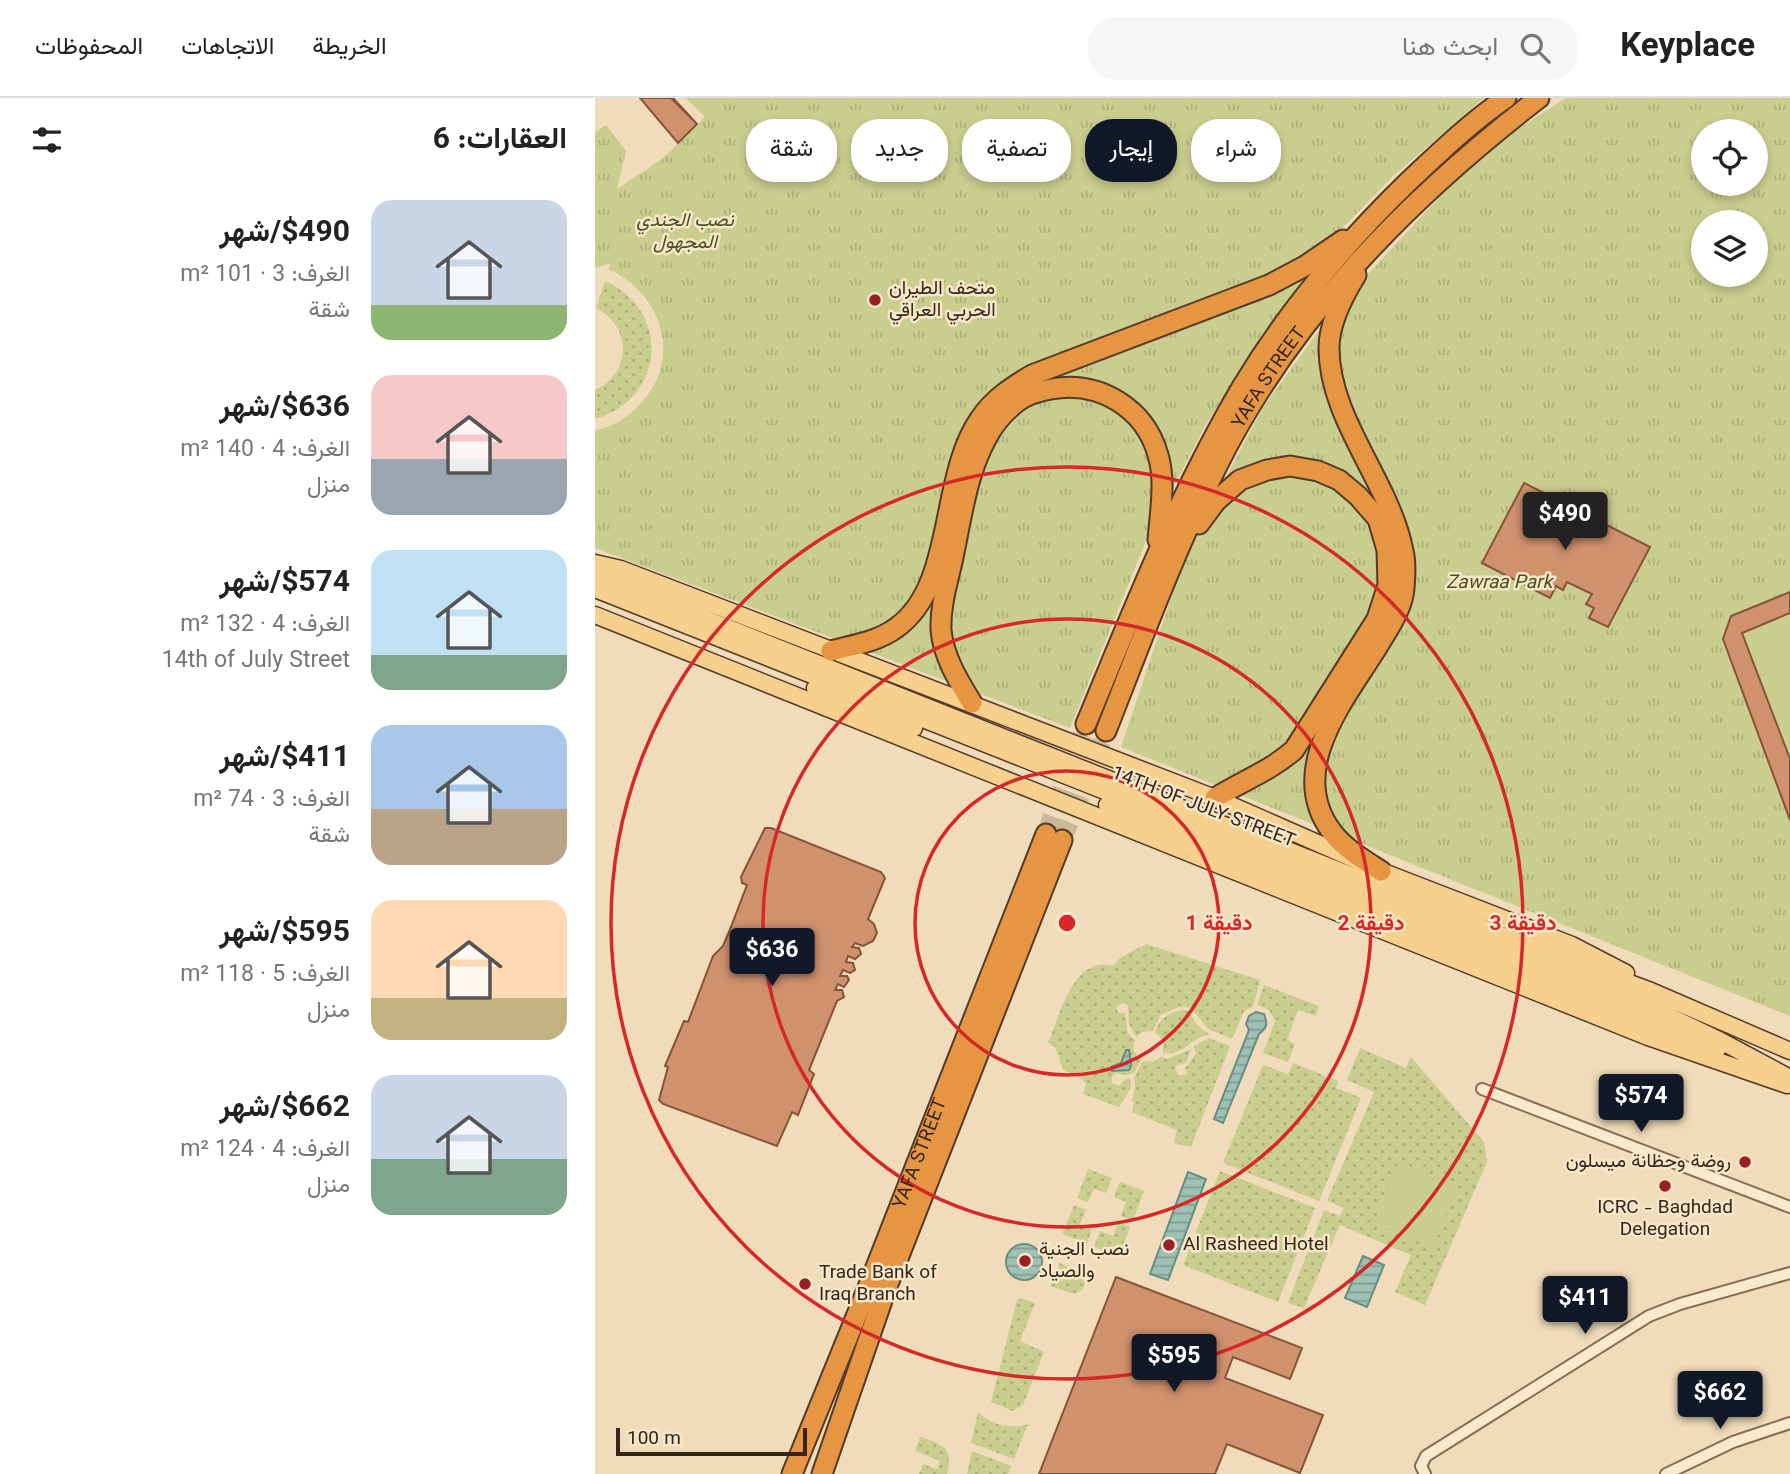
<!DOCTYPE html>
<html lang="ar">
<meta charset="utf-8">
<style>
body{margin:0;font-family:Georgia,Vazirmatn,serif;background:#f6f6f6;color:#222;direction:rtl;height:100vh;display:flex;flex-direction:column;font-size:26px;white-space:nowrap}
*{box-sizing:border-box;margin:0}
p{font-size:23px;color:#767676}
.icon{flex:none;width:38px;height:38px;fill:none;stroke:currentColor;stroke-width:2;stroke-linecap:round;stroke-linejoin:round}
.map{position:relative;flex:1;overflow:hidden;direction:ltr}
.panel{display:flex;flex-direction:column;background:#fff;width:595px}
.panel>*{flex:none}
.top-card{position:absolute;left:21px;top:21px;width:665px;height:63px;direction:rtl;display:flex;gap:14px}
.controls{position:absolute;left:1096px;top:21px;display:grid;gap:14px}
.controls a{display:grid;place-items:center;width:77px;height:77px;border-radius:50%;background:#fff;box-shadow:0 4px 10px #0003;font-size:35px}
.scale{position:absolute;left:21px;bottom:18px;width:191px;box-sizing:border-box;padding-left:7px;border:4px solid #35251a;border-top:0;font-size:19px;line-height:24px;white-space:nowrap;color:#35251a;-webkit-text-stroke:5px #f7e7c9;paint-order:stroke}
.price{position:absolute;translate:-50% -60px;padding:0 16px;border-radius:7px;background:#111827;color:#fff;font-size:23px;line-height:46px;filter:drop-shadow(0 2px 4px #0008)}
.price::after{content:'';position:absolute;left:50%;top:42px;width:21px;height:16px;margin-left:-10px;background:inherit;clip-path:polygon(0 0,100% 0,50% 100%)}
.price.on{background:#222;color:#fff}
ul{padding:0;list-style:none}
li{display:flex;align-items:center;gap:21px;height:175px;padding:0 28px}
li span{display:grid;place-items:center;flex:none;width:196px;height:140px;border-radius:21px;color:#555}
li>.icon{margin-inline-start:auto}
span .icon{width:84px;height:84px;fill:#fffc;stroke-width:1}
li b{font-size:30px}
h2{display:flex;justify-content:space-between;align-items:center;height:84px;padding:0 28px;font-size:30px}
.tag{padding:0 24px;border-radius:28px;background:#fff;box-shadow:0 4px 10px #0003;font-size:24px;line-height:63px}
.tag.on{background:#111827;color:#fff}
header{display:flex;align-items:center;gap:42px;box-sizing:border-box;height:98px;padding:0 35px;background:#fff;border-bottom:2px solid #e0e0e0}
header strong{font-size:33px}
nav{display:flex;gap:38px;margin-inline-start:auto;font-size:24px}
.search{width:490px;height:63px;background:#f6f6f6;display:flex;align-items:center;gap:18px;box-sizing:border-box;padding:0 24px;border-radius:28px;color:#767676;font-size:26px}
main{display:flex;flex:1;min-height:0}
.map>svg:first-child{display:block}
</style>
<header>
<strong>Keyplace</strong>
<div class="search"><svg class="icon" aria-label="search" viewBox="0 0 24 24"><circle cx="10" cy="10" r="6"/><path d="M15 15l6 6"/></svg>ابحث هنا</div>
<nav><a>الخريطة</a><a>الاتجاهات</a><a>المحفوظات</a></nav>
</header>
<main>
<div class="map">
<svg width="1195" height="1376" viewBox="0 0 1195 1376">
<defs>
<pattern id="grass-dots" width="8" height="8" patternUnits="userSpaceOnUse" patternTransform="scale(1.75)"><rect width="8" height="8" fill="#c9cd8e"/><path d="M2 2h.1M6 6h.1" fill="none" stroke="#adb07a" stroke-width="1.8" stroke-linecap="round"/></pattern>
<pattern id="park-tufts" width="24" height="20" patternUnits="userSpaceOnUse" patternTransform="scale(1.75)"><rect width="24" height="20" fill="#c9cd8e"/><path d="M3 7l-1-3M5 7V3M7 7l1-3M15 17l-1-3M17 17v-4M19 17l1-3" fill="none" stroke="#adb07a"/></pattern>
<pattern id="water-rules" width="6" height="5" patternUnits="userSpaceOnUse" patternTransform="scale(1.75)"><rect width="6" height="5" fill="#9fc0b4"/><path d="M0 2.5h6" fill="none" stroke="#829c92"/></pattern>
</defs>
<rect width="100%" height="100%" fill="#f0dcba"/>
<path fill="url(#grass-dots)" d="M10,183C77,213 70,301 0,321V292C37,275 37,228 1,210Z
M551,846L665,882L658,909L649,913L637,941L613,931L597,911L591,909H584L565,917L558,933L547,934L541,939L534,926L533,907L528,905L522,908L523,915H530L533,936L540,942L538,952L546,962L539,975L532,977L521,975L517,979V985L524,988L529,982L535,980L536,990L524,1009L488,996L491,986L488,982L468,972L460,949L453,945C465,917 478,857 518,868L525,860Z
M669,887L724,908L721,918L703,912L692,942L700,946L693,964L668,955L680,923L674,912L662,907Z
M588,912L593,913L601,926L615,937C597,938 588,959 568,955V942L560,934C564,921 574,914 588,912Z
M614,940L635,948L596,1049L579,1045L582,1032L537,1014L539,1004L537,1003L540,989L539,980L548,963L557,964L566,959L572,961L596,951L591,965L582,967L580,971L584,978L592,976L590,970L601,956L599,948Z
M765,950L811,970L816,959L889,1044L892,1064L830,1207L800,1194L816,1157L745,1127L709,1210L693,1205L729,1112L745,1118L749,1110L732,1103L779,994L752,982Z
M698,965L743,983L741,990L766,1000L724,1103L628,1065L668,967L693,976Z
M493,1071L517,1080L511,1095L499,1091L493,1104L482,1100Z
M625,1073L720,1110L683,1204L588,1167Z
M525,1084L549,1093L538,1122L526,1118L531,1104L519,1099Z
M479,1107L491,1112L485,1126L497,1131L492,1146L467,1136Z
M523,1124L535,1129L524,1158L499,1149L505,1133L518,1138Z
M464,1165L487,1174L490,1186L486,1193L479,1196L455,1188L463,1173Z
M425,1200L440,1205L425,1243L449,1254L428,1307L418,1313L396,1304L422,1202Z
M383,1314C397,1327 415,1332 433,1326L419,1361L376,1345Z
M325,1339C348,1347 359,1349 352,1376H324L328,1366L342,1371L345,1363L320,1353Z
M377,1353L416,1368L413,1376H372Z"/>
<path fill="url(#park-tufts)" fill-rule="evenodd" d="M91,0H889L797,79L737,141L703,194L652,262L610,328L551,443L475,630L0,450V332C18,329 34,319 46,305C88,260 67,195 13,171L16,165L0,170V34L11,27L31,53L22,91L67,61L110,19Z
M971,0H1195V918L526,649L591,455L668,309L737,215L851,92L910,39ZM1108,33H1160V86H1108ZM1108,124H1160V177H1108Z"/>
<path fill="#c9cd8e" d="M1195,494V722L1128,541L1136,518Z
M804,1064L863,1087L838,1149L779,1125Z"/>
<path fill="url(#water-rules)" stroke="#668d81" stroke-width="2" d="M661,914L669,916C673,926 672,930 664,936L628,1025L619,1021L654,932L651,926L654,918Z
M531,952H534L536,967L534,972L517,973L516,969L526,965Z
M593,1074L611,1081L573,1182L555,1176Z
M411 1164a18 18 0 1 1 36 0a18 18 0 1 1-36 0Z
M768,1158L789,1167L772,1209L750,1200Z"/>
<path fill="#d0916d" stroke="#875338" stroke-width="2" d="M45,0H76L102,26L83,45Z
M76,0H78L102,26Z
M929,385L1055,449L1013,529L994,520L999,510L991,506L997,496L972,484L968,492L961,488L955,500L887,465Z
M1195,494V515L1147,535L1195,661V722L1128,541L1136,518Z
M170,730H176L286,774L290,780L273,821L279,826L282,835L278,843L268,848L260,845L257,849L264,850L266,856L260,861L253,858L251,864L258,865L260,872L255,875L248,872L245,878H252L254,882L249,889L243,886L240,892H247L249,899L242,903L214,972L219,976L203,1017L197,1014L182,1048L68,1006L64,1002L73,969L70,968L89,923L93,924L118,858L128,848L134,834L152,787L147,785L146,779Z
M521,1179L707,1250L695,1281L638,1259L630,1280L728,1317L705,1375L632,1346L620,1376H444Z"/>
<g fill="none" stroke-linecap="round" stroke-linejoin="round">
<path stroke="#cbb79a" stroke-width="19" stroke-dasharray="19 10" stroke-linecap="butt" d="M451,736L491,626
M467,742L511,633"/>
<g stroke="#876c54" stroke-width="14">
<path id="minor" d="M887,991L1195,1109
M830,1376L826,1368L831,1358L1054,1218L1085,1206L1195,1175
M1071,1376L1138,1344L1195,1325"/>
</g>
<g stroke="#533a29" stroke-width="19">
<path id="primary" d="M0,465L26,471L620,700L786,773L977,847L1031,875
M0,477L911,839L1056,893L1195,953
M0,491L1057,910L1124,942L1195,980
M0,517L1053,939L1192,987
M220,590L319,630
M512,707L1122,952"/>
</g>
<g stroke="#533a29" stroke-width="23">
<g id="motorway">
<path d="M761,177C748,198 734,225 734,250C734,322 795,384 808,453C811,464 810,479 809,490C808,510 793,531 783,548C750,601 690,672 737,734C750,751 769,762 786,773"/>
<path d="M604,426L621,403L645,382L672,372L695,368L723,373L744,382L763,398L783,421L792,452L793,487L782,521L699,652C675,673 647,683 620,700"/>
<path d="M236,553C258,547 282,544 301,530C361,488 344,379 385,321C398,301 417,289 437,277L674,187L710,168L748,142"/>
<path d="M377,605C364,584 348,558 346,532C345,509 352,486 357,464C366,423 371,378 391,341C398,327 409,314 422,304C431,297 445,293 456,291C504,282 550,310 563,357C571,383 565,415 563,442"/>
<path d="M491,626C538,512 584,396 647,289C693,213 751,144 814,83C845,54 876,24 911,0"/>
<path id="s1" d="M511,633C546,544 579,454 622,368C696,219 813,101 944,0"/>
<path id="s2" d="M197,1376L276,1182L451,736"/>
<path d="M227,1376L291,1191L467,742"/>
</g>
</g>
<use href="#minor" stroke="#faeacd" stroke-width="10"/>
<use href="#primary" stroke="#f7d08e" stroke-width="16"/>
<use href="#motorway" stroke="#e69543" stroke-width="19"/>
</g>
<g fill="none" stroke="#d62828" stroke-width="3.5">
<circle cx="472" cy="825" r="152"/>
<circle cx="472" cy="825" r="304"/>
<circle cx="472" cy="825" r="456"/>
</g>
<g fill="#982128" stroke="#f7e7c9" stroke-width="2.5">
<circle cx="280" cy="202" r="7"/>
<circle cx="1150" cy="1064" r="7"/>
<circle cx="1070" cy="1088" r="7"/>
<circle cx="574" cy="1147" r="7"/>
<circle cx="430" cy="1163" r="7"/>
<circle cx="210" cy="1186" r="7"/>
</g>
<g text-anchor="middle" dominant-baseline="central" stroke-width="5" stroke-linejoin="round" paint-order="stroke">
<g font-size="19" font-style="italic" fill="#48521f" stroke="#f7e7c9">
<text x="90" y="123">نصب الجندي<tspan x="90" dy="22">المجهول</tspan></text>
<text x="904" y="485">Zawraa Park</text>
</g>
<g font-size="19" fill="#35251a" stroke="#f7e7c9" text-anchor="start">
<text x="294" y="191">متحف الطيران<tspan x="294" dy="22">الحربي العراقي</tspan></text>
<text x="1136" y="1064" text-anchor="end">روضة وحظانة ميسلون</text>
<text x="1070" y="1110" text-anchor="middle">ICRC - Baghdad<tspan x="1070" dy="22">Delegation</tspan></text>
<text x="588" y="1147">Al Rasheed Hotel</text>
<text x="444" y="1152">نصب الجنية<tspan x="444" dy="22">والصياد</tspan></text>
<text x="224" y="1175">Trade Bank of<tspan x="224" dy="22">Iraq Branch</tspan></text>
</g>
<g font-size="19" fill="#35251a" stroke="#f7e7c9">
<text stroke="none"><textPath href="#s1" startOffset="390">YAFA STREET</textPath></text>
<text transform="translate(608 710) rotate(21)">14TH OF JULY STREET</text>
<text stroke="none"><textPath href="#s2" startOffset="345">YAFA STREET</textPath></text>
</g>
</g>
<circle cx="472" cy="825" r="10" fill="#d62828" stroke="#f7e7c9" stroke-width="3.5"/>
<g font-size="21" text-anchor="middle" font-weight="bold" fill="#d62828" stroke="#f7e7c9" stroke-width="5" stroke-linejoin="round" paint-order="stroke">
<text x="624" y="832">1 دقيقة</text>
<text x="776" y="832">2 دقيقة</text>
<text x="928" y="832">3 دقيقة</text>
</g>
</svg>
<div class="controls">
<a><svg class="icon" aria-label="locate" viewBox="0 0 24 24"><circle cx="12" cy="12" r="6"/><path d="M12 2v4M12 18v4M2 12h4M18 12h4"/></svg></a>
<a><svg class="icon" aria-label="layers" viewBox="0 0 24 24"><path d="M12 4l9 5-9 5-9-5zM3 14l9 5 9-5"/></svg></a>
</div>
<div class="scale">100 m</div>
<b class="price on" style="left:970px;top:454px">$490</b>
<b class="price" style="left:177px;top:890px">$636</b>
<b class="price" style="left:1046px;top:1036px">$574</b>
<b class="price" style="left:990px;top:1238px">$411</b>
<b class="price" style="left:579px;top:1296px">$595</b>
<b class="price" style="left:1125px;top:1333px">$662</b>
<div class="top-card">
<a class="tag">شراء</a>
<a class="tag on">إيجار</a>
<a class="tag">تصفية</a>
<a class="tag">جديد</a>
<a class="tag">شقة</a>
</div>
</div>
<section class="panel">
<h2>العقارات: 6<svg class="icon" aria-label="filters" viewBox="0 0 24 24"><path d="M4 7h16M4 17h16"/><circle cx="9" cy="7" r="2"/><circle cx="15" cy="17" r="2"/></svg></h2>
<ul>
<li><span style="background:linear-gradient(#c9d6e8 75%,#8fb573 0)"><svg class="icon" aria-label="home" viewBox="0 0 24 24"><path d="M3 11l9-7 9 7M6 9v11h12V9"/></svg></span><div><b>$490/شهر</b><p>الغرف: 3 · 101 m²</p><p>شقة</p></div></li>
<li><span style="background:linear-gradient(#f6c9c9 60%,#9aa5b1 0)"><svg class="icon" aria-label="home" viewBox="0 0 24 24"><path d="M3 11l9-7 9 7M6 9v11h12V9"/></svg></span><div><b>$636/شهر</b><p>الغرف: 4 · 140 m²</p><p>منزل</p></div></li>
<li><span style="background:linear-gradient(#bfe0f5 75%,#7fa58c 0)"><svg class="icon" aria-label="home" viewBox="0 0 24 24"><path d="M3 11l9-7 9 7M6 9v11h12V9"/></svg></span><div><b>$574/شهر</b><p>الغرف: 4 · 132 m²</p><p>14th of July Street</p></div></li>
<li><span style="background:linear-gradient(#a9c7e8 60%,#b9a48a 0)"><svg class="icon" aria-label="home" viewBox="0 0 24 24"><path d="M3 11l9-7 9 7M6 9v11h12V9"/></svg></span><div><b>$411/شهر</b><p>الغرف: 3 · 74 m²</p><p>شقة</p></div></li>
<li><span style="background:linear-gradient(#ffd9b3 70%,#c2b280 0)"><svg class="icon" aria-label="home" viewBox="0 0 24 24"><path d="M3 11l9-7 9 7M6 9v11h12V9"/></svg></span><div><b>$595/شهر</b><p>الغرف: 5 · 118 m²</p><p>منزل</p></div></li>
<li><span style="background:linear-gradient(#c9d6e8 60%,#7fa58c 0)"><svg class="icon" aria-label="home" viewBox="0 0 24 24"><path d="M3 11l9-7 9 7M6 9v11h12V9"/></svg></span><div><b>$662/شهر</b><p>الغرف: 4 · 124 m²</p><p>منزل</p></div></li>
</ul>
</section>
</main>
